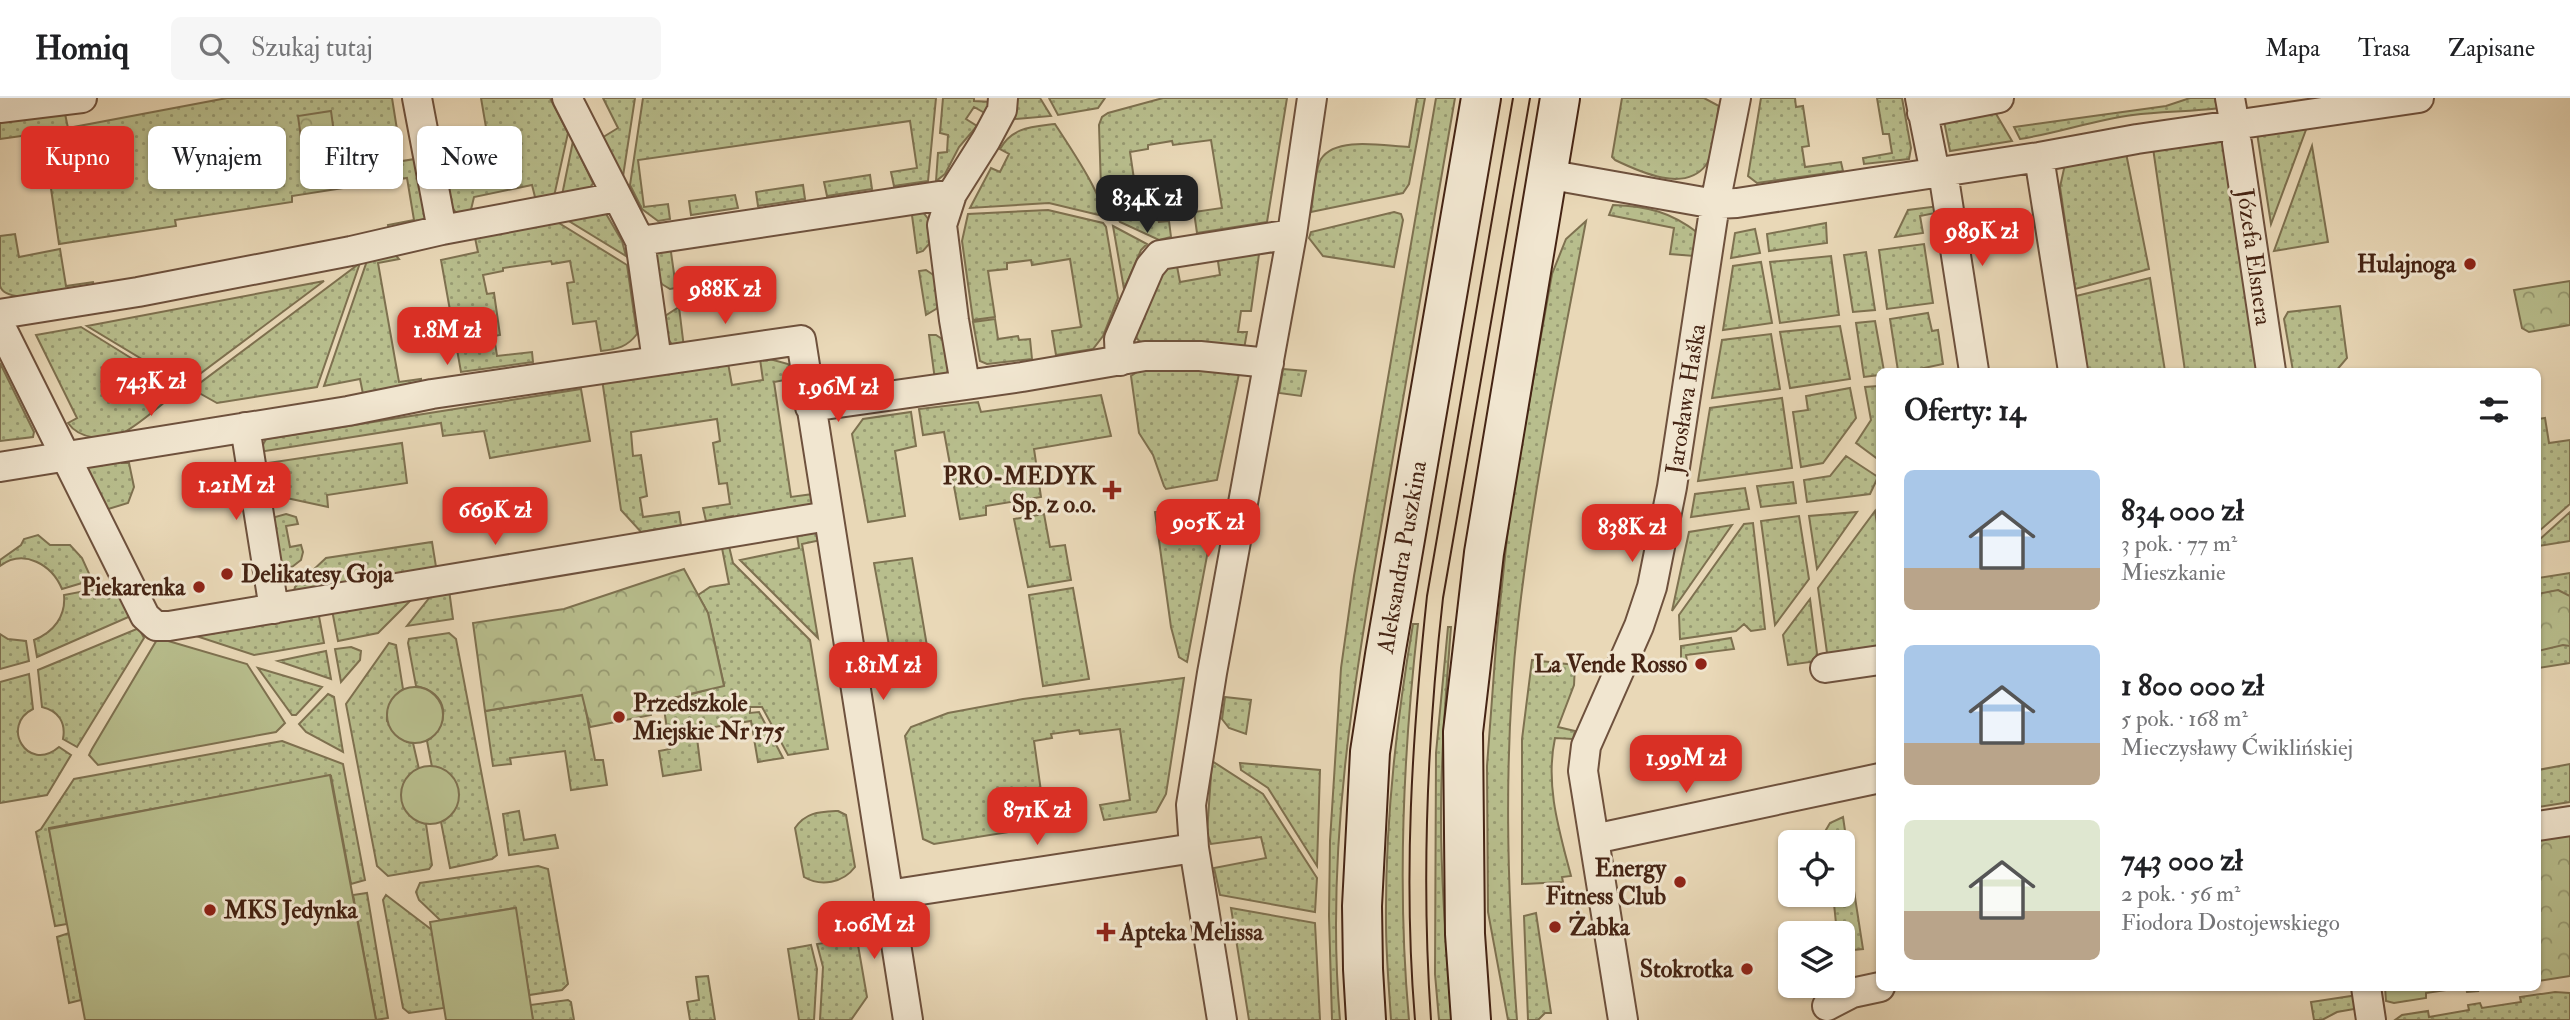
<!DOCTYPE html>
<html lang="pl">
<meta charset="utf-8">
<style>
body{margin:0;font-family:"IM FELL Double Pica",serif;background:#f6f6f6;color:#202124;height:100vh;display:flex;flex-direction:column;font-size:26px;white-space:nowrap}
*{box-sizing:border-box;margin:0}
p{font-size:23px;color:#757577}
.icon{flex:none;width:38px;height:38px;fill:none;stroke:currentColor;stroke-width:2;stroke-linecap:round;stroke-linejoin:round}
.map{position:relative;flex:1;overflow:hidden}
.details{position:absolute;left:1876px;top:270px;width:665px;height:623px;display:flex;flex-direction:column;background:#fff;border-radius:10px;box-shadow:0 2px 5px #0004}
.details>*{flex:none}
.banner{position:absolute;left:21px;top:28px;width:665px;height:63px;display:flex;gap:14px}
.tools{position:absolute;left:1778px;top:732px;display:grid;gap:14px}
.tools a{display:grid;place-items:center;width:77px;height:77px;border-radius:10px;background:#fff;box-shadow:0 2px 5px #0004;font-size:35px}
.price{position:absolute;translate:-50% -60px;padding:0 16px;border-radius:14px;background:#d93025;color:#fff;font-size:23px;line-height:46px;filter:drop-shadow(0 2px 4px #0008)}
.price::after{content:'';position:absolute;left:50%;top:42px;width:21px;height:16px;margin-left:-10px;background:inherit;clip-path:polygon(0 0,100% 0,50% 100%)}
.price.on{background:#222;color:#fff}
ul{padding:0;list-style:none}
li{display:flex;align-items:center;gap:21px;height:175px;padding:0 28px}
li span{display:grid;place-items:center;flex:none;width:196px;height:140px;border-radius:10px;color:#555}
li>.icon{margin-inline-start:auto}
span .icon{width:84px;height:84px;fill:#fffc;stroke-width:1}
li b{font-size:30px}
h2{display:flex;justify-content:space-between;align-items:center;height:84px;padding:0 28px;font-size:30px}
.chip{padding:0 24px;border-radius:10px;background:#fff;box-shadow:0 2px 5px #0004;font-size:24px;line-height:63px}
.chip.on{background:#d93025;color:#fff}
header{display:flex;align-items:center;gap:42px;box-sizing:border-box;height:98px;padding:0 35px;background:#fff;border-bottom:2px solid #e0e0e0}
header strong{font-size:33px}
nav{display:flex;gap:38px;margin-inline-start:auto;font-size:24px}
.search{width:490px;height:63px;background:#f6f6f6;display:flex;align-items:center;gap:18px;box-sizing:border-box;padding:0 24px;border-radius:10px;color:#757577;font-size:26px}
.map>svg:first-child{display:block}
</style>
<header>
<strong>Homiq</strong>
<div class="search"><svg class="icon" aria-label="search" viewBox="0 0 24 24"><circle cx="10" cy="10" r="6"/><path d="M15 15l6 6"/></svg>Szukaj tutaj</div>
<nav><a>Mapa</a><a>Trasa</a><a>Zapisane</a></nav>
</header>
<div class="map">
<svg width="2570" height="922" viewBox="0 0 2570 922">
<defs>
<pattern id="grass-dots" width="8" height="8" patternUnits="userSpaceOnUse" patternTransform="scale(1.75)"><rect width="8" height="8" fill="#b8be8d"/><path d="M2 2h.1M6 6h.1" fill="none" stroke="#979a72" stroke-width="1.8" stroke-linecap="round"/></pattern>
<pattern id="forest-crowns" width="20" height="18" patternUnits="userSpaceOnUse" patternTransform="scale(1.75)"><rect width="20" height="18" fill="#b8be8d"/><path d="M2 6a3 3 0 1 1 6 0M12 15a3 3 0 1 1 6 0" fill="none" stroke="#979a72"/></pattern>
</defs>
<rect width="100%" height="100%" fill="#e9d8b7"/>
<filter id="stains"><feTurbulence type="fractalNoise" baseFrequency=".00286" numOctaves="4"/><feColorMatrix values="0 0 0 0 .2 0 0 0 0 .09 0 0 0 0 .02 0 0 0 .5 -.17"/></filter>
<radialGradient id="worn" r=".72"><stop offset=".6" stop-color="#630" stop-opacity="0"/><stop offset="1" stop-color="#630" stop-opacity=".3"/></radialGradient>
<path fill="url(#grass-dots)" stroke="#7e7150" stroke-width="2" d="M227,0H392L402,63L421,60L426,120L418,125L389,132L388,127L414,122L407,80L292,98V104L175,122L176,128L59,146L43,35L0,41V21L64,11L68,30Z
M481,0H550L568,35L553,103L537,107L532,87L474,99L469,120C449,117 450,103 447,86L473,79L475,86L495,82Z
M603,0H635L622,85L600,41L618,30Z
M643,0H936L928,83L894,88L891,74L917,70L910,23L638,62L644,109L668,106L670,121L658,123L642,111L630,87Z
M943,0H974V3L992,4L990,18L974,9L966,21L977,28L959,49L945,76L936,83L938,55L947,54L948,37L940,35Z
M1017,0H1040L1051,18L1015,21Z
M1049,0H1105L1098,10L1058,17Z
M1163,0H1287L1267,124L1197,135L1194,114L1222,110L1211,42L1173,47L1172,43L1148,47V51L1130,54L1140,122L1159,120V124L1169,123L1171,139L1159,142L1120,124L1101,90L1099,27L1102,19L1108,15Z
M1417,0H1425L1409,86L1403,95L1311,114C1313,102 1315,70 1321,61C1336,38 1384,48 1409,49Z
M1436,0H1455C1431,139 1407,278 1383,417C1354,584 1325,752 1340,922H1332L1329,818L1330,743L1341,570L1354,478Z
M1622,0H1704L1719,8C1716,22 1714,57 1706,67C1685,95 1640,74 1615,62L1612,59Z
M1761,0H1795L1796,9L1803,8L1809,48L1802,49L1805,69L1841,64L1843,73L1757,85L1748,78Z
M1877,0H1902L1911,50L1909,61L1864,66L1863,60L1892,55L1889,36H1883Z
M2190,0H2220V10C2191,14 2161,13 2133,17C2094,22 2058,35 2020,41L2014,29L2166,8Z
M1992,9L2012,43L1950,53L1943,18Z
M1055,26C1067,45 1104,98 1103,118L1049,105L970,110L991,70L1000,74L1009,56L1000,51C1012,29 1032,29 1055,26Z
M2307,29L2271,126L2257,35Z
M2228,40L2265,273H2185L2153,50Z
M573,43L593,85L589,93L561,102Z
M2312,48L2328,144L2274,153Z
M2126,55L2149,171L2075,191L2060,89L2065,66Z
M870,77L872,91L827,98L824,84Z
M803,87L805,101L758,108L756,94Z
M735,97L738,110L691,117L689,103Z
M1613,107C1647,108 1671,114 1698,135L1694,158L1670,156L1674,130L1609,117Z
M1939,108L1940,114L1920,118L1923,135L1895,139L1908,112Z
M911,110L922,113L929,122L930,145L923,153L917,155Z
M1048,112L1103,125L1106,129L1118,200L1103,238L1093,251L1056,257L1052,233L1081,229L1070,161L1032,167L1031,162L1007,165V171L988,173L995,219L973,222L962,143L968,116Z
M605,114L622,143L626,158L564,120Z
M1394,114L1401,116L1403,122L1394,169L1323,158L1309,140L1311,134Z
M554,122L627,167L637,236C627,249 618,251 601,253L596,223L573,226L567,185L574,184L570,163L552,166L551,163L503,170V173L483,177L487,196L494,195L500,237L494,238L497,258L532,254L533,264L461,274L441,162L478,154L474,135Z
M1586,123C1561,256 1533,390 1518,525C1503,657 1507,790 1517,922H1508L1488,814L1487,668L1497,534L1510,412L1552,176L1566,141Z
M1826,125L1827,145L1769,153L1767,136Z
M1113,128L1147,146L1141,152L1124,191Z
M1755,131L1760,155L1731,160L1735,135Z
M15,136L19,159L60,151L66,188L93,184L94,188C76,191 7,210 0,188C0,177 0,150 0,138Z
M1924,146L1933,205L1887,211L1879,152Z
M670,147L676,190L670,191L660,185L655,156Z
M1260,149L1251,213H1241L1238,234H1247L1244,251L1147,249L1137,241L1134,228L1156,176L1176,163L1180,184L1220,177L1217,157Z
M393,154L399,161L378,165L399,284L421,281V284L364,301L360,281L324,288L369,157Z
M1866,154L1875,212L1853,214L1844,157Z
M1831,158L1839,217L1780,225L1770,164Z
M1761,164L1772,225L1723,232L1733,168Z
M360,165L317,289L217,305L192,291Z
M926,172L935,178L940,206L936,211L926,217L919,173Z
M2150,180L2165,273H2087L2076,198Z
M324,183L185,287L87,228Z
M2340,208L2347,260L2336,273H2293L2284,221L2288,214Z
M679,209L684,250L674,249L665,237V218Z
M1928,215L1932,233L1938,232L1943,266L1910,273H1898L1890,221Z
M995,221L998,241L1018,238L1019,242L1030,241L1032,261L987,266L980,263L973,224Z
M1875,223L1884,273H1880L1879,277L1864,279L1856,225Z
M1840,228L1850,281L1790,290L1780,234Z
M81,229L181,291C164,304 142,325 123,335C106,344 79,341 68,325L77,320L36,237Z
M1771,236L1780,291L1712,300L1722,242Z
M929,237H936L945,243L949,271L946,276L935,282Z
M766,260L788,266L795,280L774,284L791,399L813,396L812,406L805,412L735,425L733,418L706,423L703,410L730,406L727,385L719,386L713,345L720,343L717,321L631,334L633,358L641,357L647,398L640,400L643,419L679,414L681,427L641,434L621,412L602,281L728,265L732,287L763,282L760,261Z
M0,265L34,334L33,339L0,343Z
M1145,269L1240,271L1217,382L1166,391L1164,388L1153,357L1139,335L1131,278Z
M1283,271L1306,273L1301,298L1279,295Z
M1879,288H1880L1879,362L1856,345L1871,322L1865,289Z
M1850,290L1856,320L1823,365L1801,369L1793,314L1808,312L1806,298Z
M581,291L590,343L490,360L484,333L443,338L441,325L259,354L266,341Z
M1101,297L1111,338L1034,351L1041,399L986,408V417L960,421L944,334L923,337L919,311L978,304L981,314Z
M1782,300L1792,370L1698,383L1710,310Z
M911,314L916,348L895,353L905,418L868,424L852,336L863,321Z
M2545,320L2549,345L2570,342V406L2538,434V321Z
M402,345L407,385L327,397L328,409L282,399L265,389L261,366Z
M1846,358L1878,379L1870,396L1807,404L1804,382L1830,378Z
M122,359V365H129L134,389L128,405L105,412L86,372L96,363Z
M1793,384L1796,405L1761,409L1757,388Z
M1745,390L1749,411L1691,419L1695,396Z
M1188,409L1210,442L1187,564L1179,559L1171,529L1155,414Z
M1875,413L1880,444L1879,555L1828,562L1818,490Z
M1857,414L1817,471L1809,418Z
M2570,414V443L2538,448V443Z
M286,416L296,419L298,426L286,428L290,449L301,447L303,454L301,462L292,469L281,466L271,426L275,419Z
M1044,416L1050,449L1065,447L1071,482L1028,489L1014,421Z
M1799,418L1809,481L1775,527L1761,423Z
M1753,425L1765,531L1751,533L1744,526L1736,533L1680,541L1679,517L1744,426Z
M1732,427L1672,513L1689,434Z
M796,430H811L820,435L821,442L802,446L818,540L740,462L799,450Z
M38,437L50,447H70L82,460L92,482L62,491C52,467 24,450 0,468V462L21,447L24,441Z
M432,444L437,475L297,496L294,493L295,489L326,460Z
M728,444L733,465L810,542L828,651L788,657L762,609H750V615L759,614L783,660L758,664L751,623L696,632L701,672L663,678L659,653L670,651L663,604L724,587L708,515L698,497L710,489L729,486L721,445Z
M912,460L928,554L909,558L913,576L895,580L874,465Z
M2570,475V565L2538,570V480Z
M116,487L133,517L37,559L34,542C54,534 66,518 64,497Z
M1073,490L1089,581L1043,588L1029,497Z
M449,492L453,521L407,528L434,494Z
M416,497L378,535L338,543L332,512Z
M1810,501L1818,563L1788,567L1783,537Z
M318,513L324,545L254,557L184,534Z
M1413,526H1418C1403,657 1397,791 1409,922H1391C1389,890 1386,857 1386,825C1385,724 1396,625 1413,526Z
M1448,529H1451C1446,593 1441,656 1441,720C1441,788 1447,855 1452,922H1439L1435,876L1436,655Z
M139,530L144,540L77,649L63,641C66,625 59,613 42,609L38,572Z
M449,535L456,541L497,757L492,761L450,770L441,724L446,721L440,670L432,669L427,643C452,625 448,594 416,588L408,545L409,541Z
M0,536L8,541L26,543L29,563L0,571Z
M1731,540L1734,551L1686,557L1687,563L1681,564V548Z
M389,545L396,547L403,591C392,599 386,609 387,623L407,644L413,645L419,671L410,677L405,711L416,722L426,726L432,767L429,771L388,778L377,768L346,606Z
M351,549L361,553L360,562L341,584L335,551Z
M326,553L331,581L278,563Z
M1532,562L1575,567L1574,587L1558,629L1575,633L1573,641L1555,640C1545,687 1559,732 1571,778L1562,779L1563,784L1522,786V641Z
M258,570L322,589L296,617H292Z
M29,576L33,611C0,627 27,676 59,649L71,657L47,697L0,705V584Z
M1184,580L1166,696L1156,714L1104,722L1100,707L1130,702L1120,631L1080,636L1079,632L1051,636L1052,640L1034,643L1044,715L1062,712L1063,716L1075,715L1076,723L934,746L923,741L905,638L911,629L948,615L1023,601Z
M328,596L334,599L343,654L306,634L299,626Z
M583,597L595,662H603L607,687L571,692L565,653L510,660L511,666L493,668L485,613Z
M1225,599L1251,602L1246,636L1229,630L1222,621Z
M282,643L343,666L365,782L351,786L331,678L49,730L67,826L55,828L36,734L41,731L74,681Z
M1212,663L1263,696L1317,780L1315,814L1220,797L1214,770L1266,760L1261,739L1211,746L1207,735Z
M1240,665L1320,672L1317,768L1268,690L1241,672Z
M2570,666V704L2538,709V672Z
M519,713L524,742L555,737L558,750L509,757L503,716Z
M838,713L846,717L855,769C843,785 821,789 804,779L795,730C806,714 819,714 838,713Z
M1843,719L1853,787L1843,789V744H1824L1823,737L1830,725Z
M538,768L548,771L568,886L562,892L529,897L515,810L440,822L419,802L416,794L420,785Z
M1854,793L1863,851L1843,853V835H1837L1833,796Z
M367,795L388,920L376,922L353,797Z
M386,797L432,832L444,910L409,915L403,910L383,802Z
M1231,810L1315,825L1320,922H1249Z
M1536,815L1551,915H1545L1538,922H1528L1524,818Z
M69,835L81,902L69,905L57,839Z
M852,841L858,847L867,899L851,922H820L823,869L817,846Z
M811,847L817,871L814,922H799L788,851Z
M708,878L715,922H690L687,904L699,902L696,879Z
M2555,894L2570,895V922H2395L2402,917L2428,913L2429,919L2469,912L2468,907L2480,905L2482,910L2521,904L2520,899Z
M2358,897L2360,910L2337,914L2322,922H2314L2311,904Z
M568,902L571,904L574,922H533L530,907Z"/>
<path fill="url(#forest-crowns)" stroke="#7e7150" stroke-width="2" d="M331,13L336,50L303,55L298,18Z
M2570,183V227L2529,234L2522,230L2514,192Z
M684,471L708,515L724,588L651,605V617L590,629L582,597L485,613L473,525L564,511Z
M2558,492L2570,498V548L2563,547L2538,553V496Z
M2570,736V878L2538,883V741Z
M2385,889H2477L2478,893L2467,894L2466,889L2426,895V900L2394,905L2386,903Z"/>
<path fill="#b8be8d" stroke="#7e7150" stroke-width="2" d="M158,540L247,566L285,625L276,634L98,667L89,657L92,651Z
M387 617a28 28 0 1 1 56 0a28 28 0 1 1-56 0Z
M401 697a29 29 0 1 1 58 0a29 29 0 1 1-58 0Z
M330,677L376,922H85L49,731Z
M516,810L533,922H446L430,824Z"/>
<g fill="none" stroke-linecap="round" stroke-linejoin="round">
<g stroke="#6e513d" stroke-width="32">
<path id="minor" d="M417,0L442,132
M567,0L640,143L657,263
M1920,0L1935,75
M2230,0L2235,28
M0,10L82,0
M1922,15L1999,0
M2237,45L2271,273
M2039,59L2073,273
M1943,74L1974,273
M1546,76L1715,106L1737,105L2039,59L2137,41L2419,0
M640,143L952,96
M0,216L138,194L351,153L442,132L617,99
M0,227L145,518L156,528H169C389,492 608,454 828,418
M1120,263L1119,241L1150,169L1160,157L1292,136
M965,286L954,222L942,127L952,96L986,42L1002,12L1003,0
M810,309L1022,279L1145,258H1200L1269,265
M245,329L274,511
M0,369L348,313L432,296L801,242L908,922
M1825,570L1880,562
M2538,728L2570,723
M1594,741L1880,680
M888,797L1194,750
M2366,889L2371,922
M1827,908L1852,895L1880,889
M1222,922L1194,750L1191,707L1212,575L1292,136L1312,0
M1623,922L1583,673L1586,648L1639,528L1652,489L1672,389L1715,106L1736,0"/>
</g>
<g stroke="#452414" stroke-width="42">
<path id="secondary" d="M1366,922L1363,871L1362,808L1370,654L1385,557L1481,0
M1471,922L1465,836L1463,634L1484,455L1560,0"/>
</g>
<use href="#minor" stroke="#f1e6d0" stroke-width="28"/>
<use href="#secondary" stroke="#f1e6d0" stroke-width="38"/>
<path stroke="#452414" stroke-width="2" d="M1415,922C1403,780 1412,639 1427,498L1513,0
M1431,922C1421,780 1427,641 1443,500L1530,0"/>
</g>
<g fill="#8f2418" stroke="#f1e6d0" stroke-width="2.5">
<circle cx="2470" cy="166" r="7"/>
<path d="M1108.5 381.5h7v7h7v7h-7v7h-7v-7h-7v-7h7z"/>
<circle cx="227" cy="476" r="7"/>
<circle cx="199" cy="489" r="7"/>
<circle cx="1701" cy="566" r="7"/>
<circle cx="619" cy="619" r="7"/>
<circle cx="1680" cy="784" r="7"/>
<circle cx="210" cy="812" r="7"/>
<circle cx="1555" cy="829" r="7"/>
<path d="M1102.5 823.5h7v7h7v7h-7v7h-7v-7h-7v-7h7z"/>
<circle cx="1747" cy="871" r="7"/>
</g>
<g text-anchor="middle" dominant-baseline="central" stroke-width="6" stroke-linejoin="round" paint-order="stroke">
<g font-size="24" fill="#452414" stroke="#f1e6d0">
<text transform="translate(2254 159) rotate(82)">Józefa Elsnera</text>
<text transform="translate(1686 301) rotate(-81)">Jarosława Haška</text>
<text transform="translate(1402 459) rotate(-80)">Aleksandra Puszkina</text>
</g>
<g font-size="24" font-weight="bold" fill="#452414" stroke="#f1e6d0" text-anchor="end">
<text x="2456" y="166">Hulajnoga</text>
<text x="1096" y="378">PRO-MEDYK<tspan x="1096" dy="28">Sp. z o.o.</tspan></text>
<text x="241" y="476" text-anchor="start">Delikatesy Goja</text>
<text x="185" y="489">Piekarenka</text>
<text x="1687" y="566">La Vende Rosso</text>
<text x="633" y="605" text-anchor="start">Przedszkole<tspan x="633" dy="28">Miejskie Nr 175</tspan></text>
<text x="1666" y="770">Energy<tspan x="1666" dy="28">Fitness Club</tspan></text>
<text x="224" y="812" text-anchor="start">MKS Jedynka</text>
<text x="1569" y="829" text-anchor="start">Żabka</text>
<text x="1120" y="834" text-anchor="start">Apteka Melissa</text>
<text x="1733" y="871">Stokrotka</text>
</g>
</g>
<rect width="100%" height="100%" filter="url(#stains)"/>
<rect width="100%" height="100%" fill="url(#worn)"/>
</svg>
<div class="tools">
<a><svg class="icon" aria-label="locate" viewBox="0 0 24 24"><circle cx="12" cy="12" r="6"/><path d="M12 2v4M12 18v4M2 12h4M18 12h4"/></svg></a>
<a><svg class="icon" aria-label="layers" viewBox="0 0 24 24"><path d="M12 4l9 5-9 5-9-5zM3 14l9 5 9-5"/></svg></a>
</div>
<b class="price on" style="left:1147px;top:137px">834K zł</b>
<b class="price" style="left:1982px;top:170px">989K zł</b>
<b class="price" style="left:725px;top:228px">988K zł</b>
<b class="price" style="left:447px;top:269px">1.8M zł</b>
<b class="price" style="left:151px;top:320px">743K zł</b>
<b class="price" style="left:838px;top:326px">1.96M zł</b>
<b class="price" style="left:236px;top:424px">1.21M zł</b>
<b class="price" style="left:495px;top:449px">669K zł</b>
<b class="price" style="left:1208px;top:461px">905K zł</b>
<b class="price" style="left:1632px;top:466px">838K zł</b>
<b class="price" style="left:883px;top:604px">1.81M zł</b>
<b class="price" style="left:1686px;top:697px">1.99M zł</b>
<b class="price" style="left:1037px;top:749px">871K zł</b>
<b class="price" style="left:874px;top:863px">1.06M zł</b>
<div class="banner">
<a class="chip on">Kupno</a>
<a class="chip">Wynajem</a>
<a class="chip">Filtry</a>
<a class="chip">Nowe</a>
</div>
<section class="details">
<h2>Oferty: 14<svg class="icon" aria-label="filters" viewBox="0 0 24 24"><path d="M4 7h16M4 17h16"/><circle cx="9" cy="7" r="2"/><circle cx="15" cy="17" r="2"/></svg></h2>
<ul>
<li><span style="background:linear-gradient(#a9c7e8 70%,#b9a48a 0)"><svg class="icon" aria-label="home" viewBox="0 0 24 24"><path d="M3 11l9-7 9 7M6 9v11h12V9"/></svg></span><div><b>834 000 zł</b><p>3 pok. · 77 m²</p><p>Mieszkanie</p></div></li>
<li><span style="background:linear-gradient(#a9c7e8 70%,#b9a48a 0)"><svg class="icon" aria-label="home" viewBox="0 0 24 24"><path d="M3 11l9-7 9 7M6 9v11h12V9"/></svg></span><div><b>1 800 000 zł</b><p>5 pok. · 168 m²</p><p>Mieczysławy Ćwiklińskiej</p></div></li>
<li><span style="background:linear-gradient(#dfe7d0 65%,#b9a48a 0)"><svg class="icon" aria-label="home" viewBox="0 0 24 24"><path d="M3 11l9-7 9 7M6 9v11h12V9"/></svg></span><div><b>743 000 zł</b><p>2 pok. · 56 m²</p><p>Fiodora Dostojewskiego</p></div></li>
</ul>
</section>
</div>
